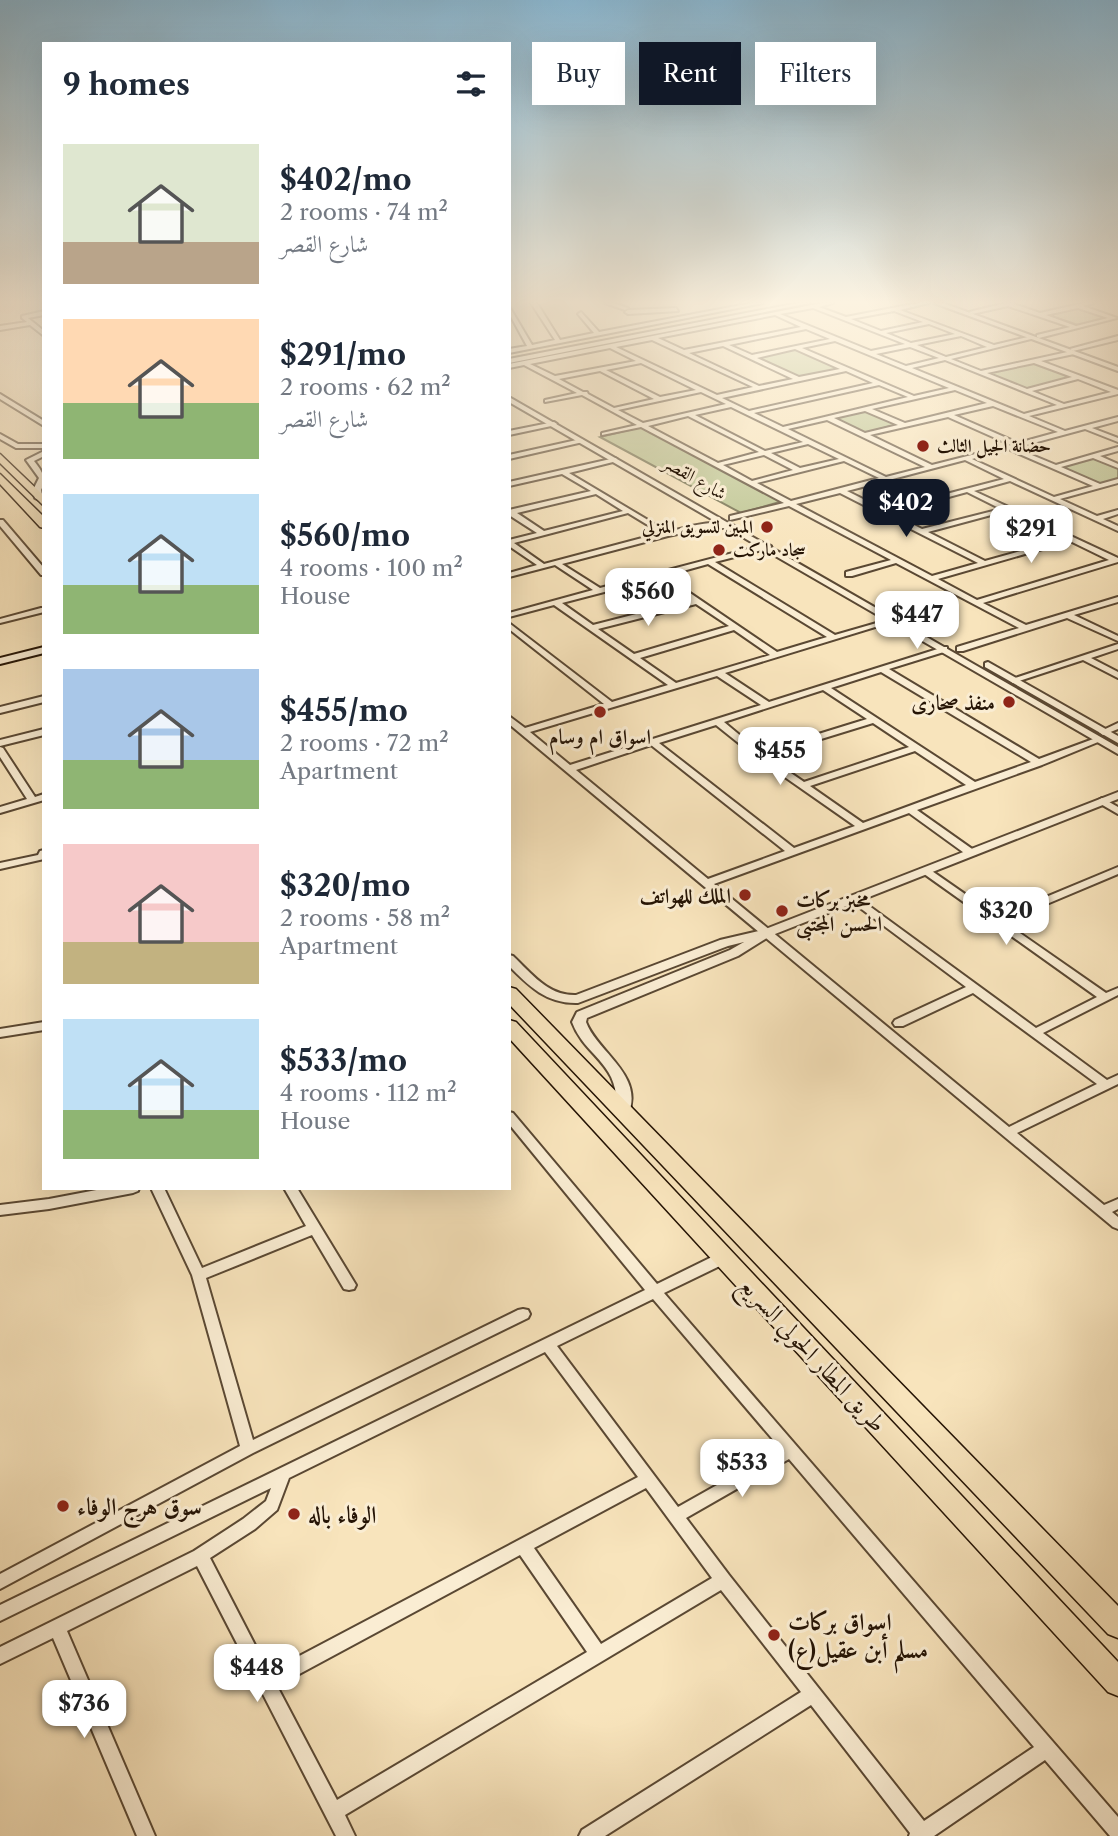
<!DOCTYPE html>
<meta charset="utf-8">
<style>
body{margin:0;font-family:"Libre Caslon Text",Amiri,serif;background:#f6f6f7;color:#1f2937;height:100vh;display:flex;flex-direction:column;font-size:26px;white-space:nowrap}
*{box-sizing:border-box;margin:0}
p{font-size:23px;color:#747a83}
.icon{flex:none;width:38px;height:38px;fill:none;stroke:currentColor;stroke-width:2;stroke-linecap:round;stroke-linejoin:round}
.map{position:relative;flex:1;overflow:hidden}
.panel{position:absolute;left:42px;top:42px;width:469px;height:1148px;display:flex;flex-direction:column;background:#fff;border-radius:0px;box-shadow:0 7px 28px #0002}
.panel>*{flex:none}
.top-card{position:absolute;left:532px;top:42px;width:480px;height:63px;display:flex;gap:14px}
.price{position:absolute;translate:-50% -60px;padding:0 16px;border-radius:14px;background:#fff;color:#222;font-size:23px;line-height:46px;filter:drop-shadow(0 2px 4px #0008)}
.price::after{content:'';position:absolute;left:50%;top:42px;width:21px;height:16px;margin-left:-10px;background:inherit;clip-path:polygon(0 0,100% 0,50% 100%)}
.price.active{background:#111827;color:#fff}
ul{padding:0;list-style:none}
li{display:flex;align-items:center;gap:21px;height:175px;padding:0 21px}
li span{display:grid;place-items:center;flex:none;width:196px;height:140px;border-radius:0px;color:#555}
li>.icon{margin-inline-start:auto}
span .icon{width:84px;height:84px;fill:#fffc;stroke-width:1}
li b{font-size:30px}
h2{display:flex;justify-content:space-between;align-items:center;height:84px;padding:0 21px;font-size:30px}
.chip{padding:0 24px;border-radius:0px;background:#fff;box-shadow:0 7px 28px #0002;font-size:24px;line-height:63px}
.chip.active{background:#111827;color:#fff}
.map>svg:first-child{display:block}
</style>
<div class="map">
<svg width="1118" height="1836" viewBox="0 0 1118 1836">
<rect width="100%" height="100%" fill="#f8e4bc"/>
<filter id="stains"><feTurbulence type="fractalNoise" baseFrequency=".00286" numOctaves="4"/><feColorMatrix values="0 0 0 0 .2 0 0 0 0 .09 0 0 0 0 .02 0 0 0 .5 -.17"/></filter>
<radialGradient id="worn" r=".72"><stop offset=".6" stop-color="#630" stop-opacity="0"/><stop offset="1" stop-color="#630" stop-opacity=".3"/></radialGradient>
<path fill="#bcc491" stroke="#706c4b" stroke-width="2" d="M1079,308L1108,318L1078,325L1048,315Z
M796,349L844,369L799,379L756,358Z
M1032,362L1073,378L1024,389L984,373Z
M864,410L898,424L865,433L832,418Z
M645,426L783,501L741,513L600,437Z
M1094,457L1118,468V479L1100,484L1060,467Z"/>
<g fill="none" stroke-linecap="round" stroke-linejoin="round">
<g stroke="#5a4833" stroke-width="4">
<path id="minor" d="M531,303H537L560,340L594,333L578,314L581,312L599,332L752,303H763L509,353V349L527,346L509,313V306L532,345L555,340Z
M605,303H613L628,308L625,310Z
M822,303H833L819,307L846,317L918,303H929L900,310L994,345L1032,336L1035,338L951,359L981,371L1072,351L1074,352V354L1041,361L1118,390V394L1029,416L1065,431L1118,417V421L1092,428L1118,438V442L1085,429L1015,448L1056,465L1118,447V451L1100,456L1118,464V468L1093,458L1061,467L1100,484L1118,479V483L1060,499L1097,516L1118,510V514L1103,519L1118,526V531L1010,481L974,491L1118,558V562L983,603L1026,625L1118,597V602L1074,615L1118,636V641L1067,618L963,651H957V647L1019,628L896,563L852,576H846V572L891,560L789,506L730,520V516L784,503L641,427L602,435V433L637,425L582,395L545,402V400L577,393L524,365L509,368V364ZM813,308L905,344L871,351L780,314ZM894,311L923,322L881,331L851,319ZM775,315L801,327L684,350L658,338ZM929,324L955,334L911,343L886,333ZM806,329L830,339L752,355L729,345ZM961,336L987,347L946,357L917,345ZM652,340L753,387L717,395L616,347ZM835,341L949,388L914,396L802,348ZM723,346L793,379L759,386L689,353ZM910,347L939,358L906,366L876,354ZM610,348L636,361L555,376L530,364ZM795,349L840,369L799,377L757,358ZM945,360L1057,405L1024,414L912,368ZM641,363L696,390L660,397L606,370ZM1034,363L1072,377L1027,389L987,373ZM600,371L654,399L614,408L588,394L587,392H583L559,379ZM846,371L873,383L749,411L722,398ZM1078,379L1111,392L1064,404L1032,391ZM879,385L908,397L783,427L754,413ZM955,390L987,403L905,423L872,409ZM701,392L726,404L643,423L618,410ZM993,406L1058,432L1018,443L954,415ZM731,407L803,442L765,451L695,415ZM865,411L898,425L865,433L834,418ZM688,416L759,452L718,463L648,426ZM948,417L1011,445L932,465L870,435ZM827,420L925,467L886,477L788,429ZM808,444L839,459L800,468L771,453ZM1008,449L1093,486L1054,497L972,459ZM764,455L793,470L752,481L723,465ZM965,460L1004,479L885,510L847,491ZM844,461L879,478L791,501L757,483ZM967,492L1001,509L922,529L890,513ZM840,493L978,563L932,576L796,504ZM1006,511L1064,539L985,561L928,532ZM1070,541L1109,560L977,600L938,579Z
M1006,303H1016L1014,304L1040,313L1084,303H1094L1083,306L1117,318L1039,338L1037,337V335L1070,327L1008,306L972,314L969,312ZM1078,308L1108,318L1076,326L1046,315Z
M676,308L678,311L628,314L625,312L628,310Z
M44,311V315L28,318L44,331V336L30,325L0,330V326L27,322L22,318V316Z
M1118,336V340L1073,351L1070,349Z
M0,394L44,421V426L0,399Z
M554,422L557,424L556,425L509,435V431Z
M581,439L583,440V442L509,459V455Z
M615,458L617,459V461L569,473L668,532C688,527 715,518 735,526L731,528H706L668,536L562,564L600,588L767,544L771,546L770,548L715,562L835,635L894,618L898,620L725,673L769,702L944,647H947V651L889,669L1039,759L1096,738H1102L1103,740L1042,765L917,810L975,851L976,853L975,855H967L909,813L714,884L1009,1127L1097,1084L973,993L903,1026H895L893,1023L895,1020L966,987L848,899L853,896L857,897L1036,1028L1097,997L920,871L921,869H929L998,917L1118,867V874L1004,922L1106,993L1118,988V995L1043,1033L1107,1080L1118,1075V1084L1017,1133L1104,1205L1118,1199V1209L1112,1212L1118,1217V1229L1113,1227L509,724V716L525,728L604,704L509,629V623L612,702L668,685L554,605L509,617V613L593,590L555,565L509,577V573L537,565L509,546V540L537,533L509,515V510L591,491L562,474L509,486V482ZM596,494L623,511L544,531L517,513ZM628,513L661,533L544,564L514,543ZM708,564L827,637L777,652L665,576ZM658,578L691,600L593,625L562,603ZM696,604L729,626L634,654L598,629ZM734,630L770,655L676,683L640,658ZM881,672L1031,762L975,782L831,688ZM717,676L761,705L570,765L530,732ZM823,690L867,719L760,752L724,722ZM873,723L909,747L804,782L766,756ZM716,725L756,757L855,826L794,848L659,743ZM651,745L785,851L708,879L576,770ZM915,751L966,785L863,823L810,786Z
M0,520H3L44,568V575H41L0,526Z
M41,608H44V612L0,623V619Z
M1118,644V649L1091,658L1118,672V678L1083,660L1016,682L1013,683L1009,680Z
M44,696V702L0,713V707Z
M1118,723V729L1103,735L1099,732Z
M44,729V735L0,746V740Z
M0,747L3,748L35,797L44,794V800L0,813V807L27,799L0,757Z
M1102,798L1118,807V814L1099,803L1097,801Z
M44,850V859L0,869V863L38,855L40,851Z
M44,1022V1030L0,1037V1029Z
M509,1112L513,1113L657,1284L718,1254L723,1253L728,1254L730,1258L728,1262L664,1293L1118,1817V1836H1110L1045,1760L934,1836H909L910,1833L811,1705L605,1836H579L582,1830L801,1692L721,1590L345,1815L355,1836H336L197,1566L67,1631L155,1836H137L53,1638L0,1664V1647L194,1551L243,1519L266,1501L271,1488L0,1621V1605L645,1290L509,1124ZM653,1299L781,1449L678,1507L557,1346ZM545,1352L638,1477L269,1672L210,1558L255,1529L277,1510L289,1478ZM789,1459L1034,1747L924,1821L729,1575L686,1518ZM646,1488L712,1578L601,1644L534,1548ZM520,1555L587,1652L337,1800L277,1686Z
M107,1188H139L138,1191L133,1193L49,1209L0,1215V1205L49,1199Z
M151,1188H164L202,1268L306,1226L284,1188H297L356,1285L354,1289L349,1290L344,1289L312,1235L206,1278L253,1440L518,1310L523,1309L528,1310L530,1314L528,1318L253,1453L0,1589V1574L240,1446L192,1275Z"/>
</g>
<g stroke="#5a4833" stroke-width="4">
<path id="tertiary" d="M798,303H810L509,363V359Z
M934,303H943L1118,367V371Z
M509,397L1118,747V754L509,402Z
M0,434L18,444H44V448H16L0,439Z
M44,451V456L34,461C42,471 47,478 41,490L43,498L39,500L35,498L33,490L39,478L26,460Z
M988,662L1118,736V743L985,667V663Z
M1118,792V799L770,936L738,956L587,1018L586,1022C597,1052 645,1075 628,1115H618L616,1112C621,1062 586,1059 572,1022L577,1012L730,950L744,942L728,946L578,1003C547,1004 530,987 509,966V955L513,956C532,974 548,996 576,995L720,940L763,930Z"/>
</g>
<g stroke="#251405" stroke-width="4">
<path id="secondary" d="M44,647V653L0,664V658Z"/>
</g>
<g stroke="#251405" stroke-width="3">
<path id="trunk" d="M0,454L44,496V506L0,463Z
M0,474L44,517V528L40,527L0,484Z
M509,987L516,989L1118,1606V1638L1108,1634L509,1004Z
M509,1020L516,1022L1118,1662V1696L1108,1692L509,1038Z"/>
</g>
<use href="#minor" fill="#faedd3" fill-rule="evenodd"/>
<use href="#tertiary" fill="#faedd3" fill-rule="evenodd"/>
<use href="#secondary" fill="#faedd3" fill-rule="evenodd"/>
<use href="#trunk" fill="#f8e4bc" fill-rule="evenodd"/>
</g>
<linearGradient id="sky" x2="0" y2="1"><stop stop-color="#8ab8d3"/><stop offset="0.54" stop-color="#fcf3e1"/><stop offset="1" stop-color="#fcf3e1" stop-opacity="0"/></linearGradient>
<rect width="1118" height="560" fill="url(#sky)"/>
<g fill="#8f2418" stroke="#faedd3" stroke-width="2.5">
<circle cx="923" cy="446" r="7"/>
<circle cx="767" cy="527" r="7"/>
<circle cx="719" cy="550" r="7"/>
<circle cx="1009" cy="702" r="7"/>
<circle cx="600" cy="712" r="7"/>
<circle cx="745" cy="895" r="7"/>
<circle cx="782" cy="911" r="7"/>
<circle cx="63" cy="1506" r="7"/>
<circle cx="294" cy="1514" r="7"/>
<circle cx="774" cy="1635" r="7"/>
</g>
<g text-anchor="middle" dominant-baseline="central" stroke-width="6" stroke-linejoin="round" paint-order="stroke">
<g font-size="18" font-weight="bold" fill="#251405" stroke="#faedd3" text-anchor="start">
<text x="937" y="446">حضانة الجيل الثالث</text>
<text x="753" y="527" text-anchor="end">المبين لتسويق المنزلي</text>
<text x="733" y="550">سجاد ماركت</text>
</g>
<g font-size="18" fill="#251405" stroke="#faedd3">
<text transform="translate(695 478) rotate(30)">شارع القصر</text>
</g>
<g font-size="21" font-weight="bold" fill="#251405" stroke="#faedd3" text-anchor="end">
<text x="995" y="702">منفذ صحارى</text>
<text x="600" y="736" text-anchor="middle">اسواق ام وسام</text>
<text x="731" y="895">الملك للهواتف</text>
<text x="796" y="899" text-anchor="start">مخبز بركات<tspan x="796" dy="24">الحسن المجتبى</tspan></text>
</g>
<g font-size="24" fill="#251405" stroke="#faedd3">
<text transform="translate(813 1354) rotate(47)">طريق المطار الحولي السريع</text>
</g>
<g font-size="24" font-weight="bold" fill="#251405" stroke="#faedd3" text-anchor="start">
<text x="77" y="1506">سوق هرج الوفاء</text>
<text x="308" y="1514">الوفاء باله</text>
<text x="788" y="1621">اسواق بركات<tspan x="788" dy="28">مسلم أبن عقيل(ع)</tspan></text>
</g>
</g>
<rect width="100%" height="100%" filter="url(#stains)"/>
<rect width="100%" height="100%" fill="url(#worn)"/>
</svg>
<b class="price active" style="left:906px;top:539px">$402</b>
<b class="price" style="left:1031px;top:565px">$291</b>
<b class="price" style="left:648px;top:628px">$560</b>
<b class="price" style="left:917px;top:651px">$447</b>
<b class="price" style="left:780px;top:787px">$455</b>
<b class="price" style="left:1006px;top:947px">$320</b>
<b class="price" style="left:742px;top:1499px">$533</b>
<b class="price" style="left:257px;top:1704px">$448</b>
<b class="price" style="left:84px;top:1740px">$736</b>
<div class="top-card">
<a class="chip">Buy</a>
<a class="chip active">Rent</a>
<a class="chip">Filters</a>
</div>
<section class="panel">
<h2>9 homes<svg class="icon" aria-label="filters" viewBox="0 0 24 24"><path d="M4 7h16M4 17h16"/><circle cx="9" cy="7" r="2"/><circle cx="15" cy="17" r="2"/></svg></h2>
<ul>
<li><span style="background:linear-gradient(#dfe7d0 70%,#b9a48a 0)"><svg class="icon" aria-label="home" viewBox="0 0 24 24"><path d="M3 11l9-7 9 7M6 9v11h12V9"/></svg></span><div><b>$402/mo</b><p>2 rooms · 74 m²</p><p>شارع القصر</p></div></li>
<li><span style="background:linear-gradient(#ffd9b3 60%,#8fb573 0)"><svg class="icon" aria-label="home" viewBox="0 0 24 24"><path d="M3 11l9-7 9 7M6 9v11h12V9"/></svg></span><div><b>$291/mo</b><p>2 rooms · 62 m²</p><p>شارع القصر</p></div></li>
<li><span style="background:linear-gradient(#bfe0f5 65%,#8fb573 0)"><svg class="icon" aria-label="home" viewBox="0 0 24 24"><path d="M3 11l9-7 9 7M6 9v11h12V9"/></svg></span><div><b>$560/mo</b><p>4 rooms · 100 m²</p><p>House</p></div></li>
<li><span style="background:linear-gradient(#a9c7e8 65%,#8fb573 0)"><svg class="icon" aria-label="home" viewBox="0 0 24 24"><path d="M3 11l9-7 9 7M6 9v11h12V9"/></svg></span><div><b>$455/mo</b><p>2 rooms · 72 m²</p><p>Apartment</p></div></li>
<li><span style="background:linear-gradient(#f6c9c9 70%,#c2b280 0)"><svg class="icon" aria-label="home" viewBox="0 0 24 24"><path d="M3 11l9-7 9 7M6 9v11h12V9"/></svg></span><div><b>$320/mo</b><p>2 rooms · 58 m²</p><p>Apartment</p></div></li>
<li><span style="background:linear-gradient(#bfe0f5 65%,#8fb573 0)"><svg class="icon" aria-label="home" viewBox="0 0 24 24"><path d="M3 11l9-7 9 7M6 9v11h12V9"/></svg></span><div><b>$533/mo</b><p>4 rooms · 112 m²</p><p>House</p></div></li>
</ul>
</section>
</div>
